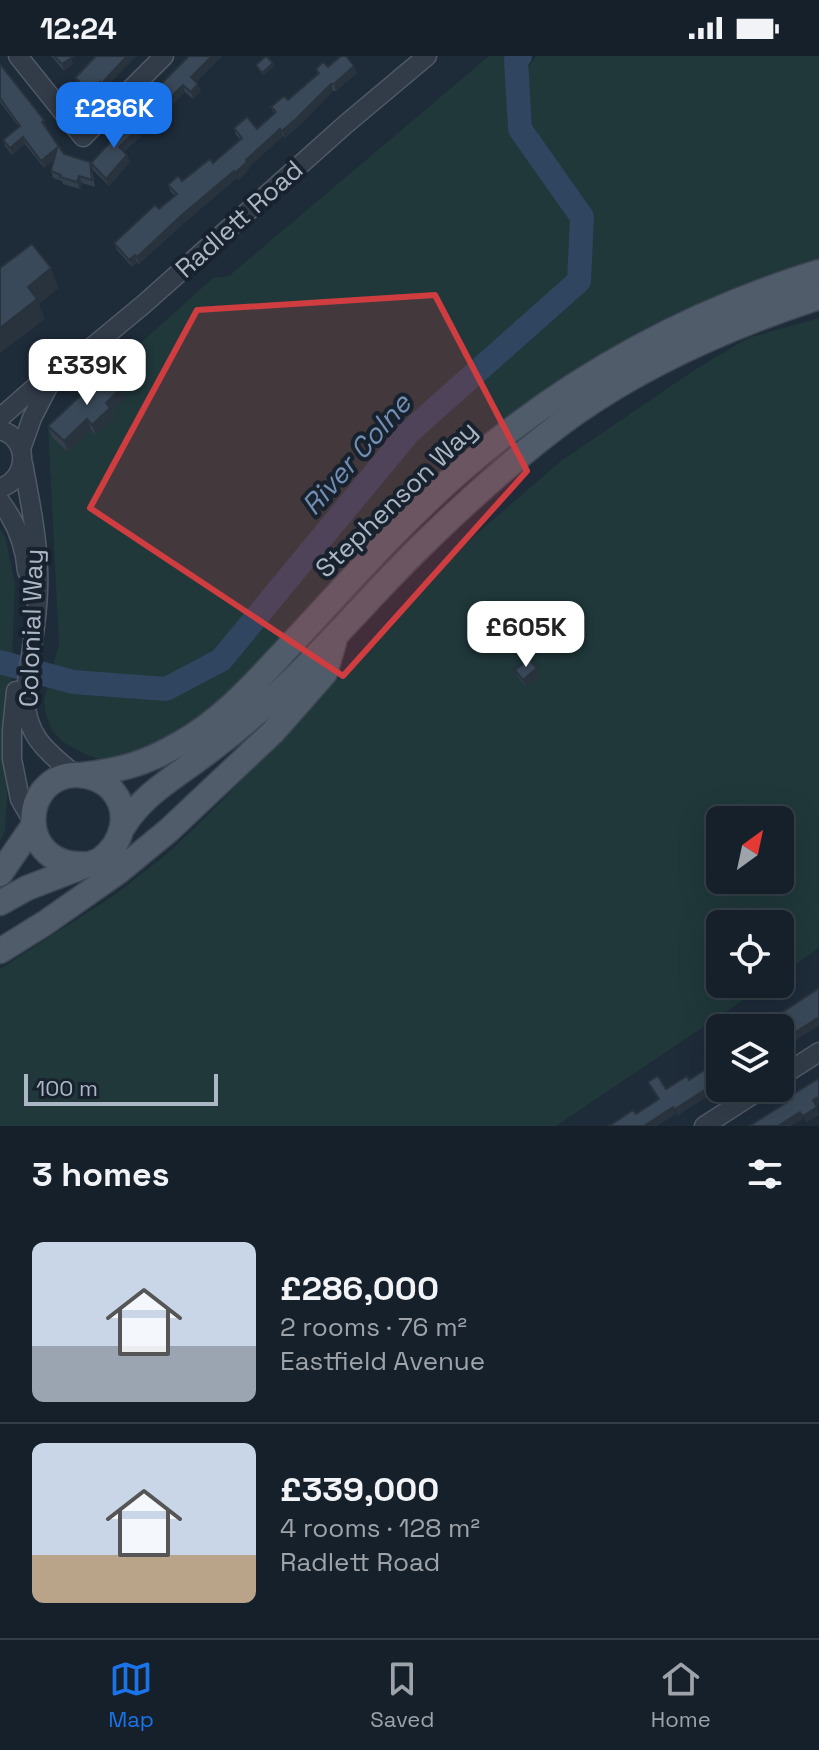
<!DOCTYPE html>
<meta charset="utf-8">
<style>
body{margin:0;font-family:"Space Grotesk",sans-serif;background:#1f2833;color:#f1f3f6;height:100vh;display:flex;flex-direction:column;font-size:30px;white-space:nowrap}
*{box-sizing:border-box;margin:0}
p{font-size:26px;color:#9ea3a9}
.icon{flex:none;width:44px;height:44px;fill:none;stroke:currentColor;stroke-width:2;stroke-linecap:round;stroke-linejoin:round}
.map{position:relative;height:1070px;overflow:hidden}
.panel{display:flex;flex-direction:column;background:#16202b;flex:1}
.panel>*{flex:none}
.needle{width:52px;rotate:33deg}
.tools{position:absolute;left:706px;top:750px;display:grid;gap:16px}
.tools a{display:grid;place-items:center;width:88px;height:88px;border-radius:12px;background:#16202b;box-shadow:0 8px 32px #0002,0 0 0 2px #353e47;font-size:40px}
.scale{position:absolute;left:24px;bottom:20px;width:194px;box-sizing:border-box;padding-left:8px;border:4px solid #acb7c6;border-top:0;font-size:22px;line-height:28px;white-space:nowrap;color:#acb7c6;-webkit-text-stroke:6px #18222e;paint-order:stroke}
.price{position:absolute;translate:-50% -68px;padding:0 18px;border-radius:16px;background:#fff;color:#222;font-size:26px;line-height:52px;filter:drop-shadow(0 2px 4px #0008)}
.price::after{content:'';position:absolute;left:50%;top:48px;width:24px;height:18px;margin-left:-12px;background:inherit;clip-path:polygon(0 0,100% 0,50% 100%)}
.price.on{background:#1a73e8;color:#fff}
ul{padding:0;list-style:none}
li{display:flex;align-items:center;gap:24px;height:200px;padding:0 32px}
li+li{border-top:2px solid #353e47}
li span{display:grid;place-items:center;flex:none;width:224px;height:160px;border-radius:12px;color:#555}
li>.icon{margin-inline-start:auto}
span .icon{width:96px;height:96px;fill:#fffc;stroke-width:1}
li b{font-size:34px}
h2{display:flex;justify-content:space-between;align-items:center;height:96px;padding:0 32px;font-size:34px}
.status{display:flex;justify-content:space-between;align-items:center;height:56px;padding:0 40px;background:#16202b;direction:ltr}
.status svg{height:22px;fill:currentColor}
.tabs{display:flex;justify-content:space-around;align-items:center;height:112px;border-top:2px solid #353e47;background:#16202b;font-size:22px;color:#9ea3a9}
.tabs a{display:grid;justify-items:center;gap:4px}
.tabs .on{color:#1a73e8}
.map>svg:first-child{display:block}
</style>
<div class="status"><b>12:24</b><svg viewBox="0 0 49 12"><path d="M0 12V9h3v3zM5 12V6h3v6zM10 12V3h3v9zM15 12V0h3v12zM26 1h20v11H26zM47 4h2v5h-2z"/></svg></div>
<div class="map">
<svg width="819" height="1070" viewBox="0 0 819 1070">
<rect width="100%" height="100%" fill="#1e2b39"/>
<path fill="#20383a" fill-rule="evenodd" d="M489,0H520L524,18L536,0H819V212L549,334L219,653L137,699L105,705L84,698L63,686L52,674L46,659L44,644L59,588L48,370L213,222L229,220Z
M819,262V892L780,919V868H720V928H767L556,1070H0V913L113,840L168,797L215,752L367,593L428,520L561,405L693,315L748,282ZM720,764H780V824H720Z
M0,473L5,480L15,527L7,744L5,775L0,786Z"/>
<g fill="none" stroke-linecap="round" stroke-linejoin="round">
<path stroke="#2f4560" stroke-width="24" d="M0,606L73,626L166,633L221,604L409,376L579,225L582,161L520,73L516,4L520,0"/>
<g stroke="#505a67" stroke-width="21">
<path id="minor" d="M18,0L83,81L164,0
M0,362L35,331L51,325L144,248L346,68L427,0
M0,374C30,382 29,423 0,432
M21,393L32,362L51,325
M23,407C29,441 37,477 38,512C40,555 30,599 25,642C27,682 47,695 75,719
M0,445C16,466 25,489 27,515
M16,635L12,674V703L20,743L32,764
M780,1021L819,996
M704,1070L763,1032"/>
</g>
<g stroke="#3c4653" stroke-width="27">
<path id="major" d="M82,719C121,714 145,708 179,688C225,663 260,621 296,583C351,524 404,463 466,410C569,322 689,256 819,216
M123,771C142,739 175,721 204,699C227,682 249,664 270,645C322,598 367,543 418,493C466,446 518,398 574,358C648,306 733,269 819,241
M0,818L33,770
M0,847L27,832L100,804C122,788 132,757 112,734C104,725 92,720 79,719C19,716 14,815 89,808
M0,895L45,867L118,816L169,774L273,676L325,617L334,586"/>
</g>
<use href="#minor" stroke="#323c49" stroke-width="18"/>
<use href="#major" stroke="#505c6a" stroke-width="24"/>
</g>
<path fill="#323f4d" d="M51,0H75L71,3L73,8L64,15Z
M96,0H136L103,34L102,33L78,55L70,45L67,38L77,27L75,22Z
M189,0H222L196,26L201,35L193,43L185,36L154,68L143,56L140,49Z
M0,8L47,71L46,72L64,98L90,106L92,113L95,131L82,127L80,133L63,128L62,125L53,122L51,115L54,104L44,112L25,88L12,99L5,90L3,84L19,71L0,46Z
M328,11L357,17L336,35H333L300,69L285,82L283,80L249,111V113L238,124L237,122L186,165L139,208L137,206L132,211L117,194L114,187L175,140L171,136L168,129L182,125L213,107L240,83L236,79L234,72L257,73L274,58L271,51L288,44L318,18L316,13Z
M138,73L141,80L124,96L127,99L130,106L109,130L93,114L91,107L114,83L112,78Z
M122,331L126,342L112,355L114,362L96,379L91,374L68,396L52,381L48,370Z
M537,612L540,619L526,631L518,621L515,614Z"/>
<path fill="#29333e" d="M68,0H75L71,3L73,8L64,15L62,8Z
M127,0H136L103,34L101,28Z
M212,0H222L194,28L191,21Z
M273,7L275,10L263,20L262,17Z
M354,10L357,17L336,35L334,28Z
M100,26L102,33L78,55L76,49Z
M198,28L201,35L193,43L191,36Z
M331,28L333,35L300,69L285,82L282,75Z
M183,29L185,36L154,68L151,60Z
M138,73L141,80L122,98L119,91Z
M280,73L283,80L249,111V113L238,124L235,117L246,104Z
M23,81L25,88L12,99L10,92Z
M57,92L60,99L44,112L41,105Z
M127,99L130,106L109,130L106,123Z
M234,115L237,122L186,165L139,208L137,201L183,158Z
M79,120L82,127L80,133L77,126Z
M135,199L137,206L132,211L129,204Z
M51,212L59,232L39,248L45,263L0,297V272L28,231Z
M122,331L126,342L112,355L114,362L96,379L92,369L106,347Z
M87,363L91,374L68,396L64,385Z
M537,612L540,619L526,631L523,624Z
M819,961V970L780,994V986Z
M720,1024L721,1032L677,1060L675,1053Z
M819,1041V1049L815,1051L813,1044Z
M673,1051L676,1058L657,1070H644Z
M817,1051L819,1059L806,1067L803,1060Z
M800,1056L803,1063L791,1070H778Z"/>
<path fill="#3a4959" stroke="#29333e" stroke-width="2" d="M54,0H70L71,2L62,8Z
M96,0H127L101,28L100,26L76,49L67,38L79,25L75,22Z
M189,0H212L191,21L198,28L191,36L183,29L151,60L140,49Z
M266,0L273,7L262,17L256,9Z
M341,0H346L354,10L334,28H331L297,62L282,75L280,73L246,104L247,106L235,117L234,115L183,158L137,201L135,199L129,204L114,187L155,149L159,153L177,138L168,129L178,120L182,125L210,103L213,107L242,82L234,72L247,61L257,73L276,56L271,51L284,40L288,44L319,17L316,13L323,6L328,11Z
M0,8L44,64L42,66L64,98L90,106L92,124L79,120L77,126L60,121L61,119L51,115L57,92L41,105L23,81L10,92L3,84L20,70L0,42Z
M128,61L138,73L119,91L127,99L106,123L91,107L115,81L112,78Z
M32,188L51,212L28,231L37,243L0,272V212Z
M107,315L122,331L106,347L110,352L92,369L87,363L64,385L48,370Z
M529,603L537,612L523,624L515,614Z
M819,932V961L780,986V972H758Z
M720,989V1024L675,1053L673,1051L644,1070H609L633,1054L636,1058L659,1043L648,1026L658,1020L666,1033L687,1020L689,1024L709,1011L704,1004L714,998L712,994Z
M819,1022V1041L813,1044L817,1051L803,1060L800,1056L778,1070H749L792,1043L790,1040Z"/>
<path fill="#d03d40" fill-opacity="0.2" stroke="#d03d40" stroke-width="6" stroke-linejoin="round" d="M435,239L527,415L343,620L90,452L197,254Z"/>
<g text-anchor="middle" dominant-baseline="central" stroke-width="8" stroke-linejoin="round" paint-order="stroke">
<g font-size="26" fill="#acb7c6" stroke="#18222e">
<text transform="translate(239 163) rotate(-42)">Radlett Road</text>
<text transform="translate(396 443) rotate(-44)">Stephenson Way</text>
<text transform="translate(31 572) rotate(-88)">Colonial Way</text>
</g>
<g font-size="28" font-style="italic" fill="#728fb2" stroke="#18222e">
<text transform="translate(356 398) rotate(-49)">River Colne</text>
</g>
</g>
</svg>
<div class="tools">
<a><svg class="needle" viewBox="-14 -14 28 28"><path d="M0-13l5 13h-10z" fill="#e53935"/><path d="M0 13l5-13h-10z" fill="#9ea3a9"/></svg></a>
<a><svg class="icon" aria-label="locate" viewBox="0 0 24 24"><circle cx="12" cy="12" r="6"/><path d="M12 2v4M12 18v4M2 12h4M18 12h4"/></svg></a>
<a><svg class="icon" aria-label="layers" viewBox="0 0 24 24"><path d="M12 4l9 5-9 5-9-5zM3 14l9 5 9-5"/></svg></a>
</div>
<div class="scale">100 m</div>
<b class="price on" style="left:114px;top:94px">£286K</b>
<b class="price" style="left:87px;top:351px">£339K</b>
<b class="price" style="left:526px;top:613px">£605K</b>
</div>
<section class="panel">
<h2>3 homes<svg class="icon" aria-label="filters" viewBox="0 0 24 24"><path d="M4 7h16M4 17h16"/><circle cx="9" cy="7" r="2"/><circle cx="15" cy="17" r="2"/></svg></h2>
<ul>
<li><span style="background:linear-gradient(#c9d6e8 65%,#9aa5b1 0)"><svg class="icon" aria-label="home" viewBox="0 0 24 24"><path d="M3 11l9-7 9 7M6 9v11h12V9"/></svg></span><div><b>£286,000</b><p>2 rooms · 76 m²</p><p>Eastfield Avenue</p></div></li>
<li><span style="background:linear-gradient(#c9d6e8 70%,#b9a48a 0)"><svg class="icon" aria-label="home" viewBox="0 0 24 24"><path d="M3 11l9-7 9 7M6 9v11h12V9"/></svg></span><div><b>£339,000</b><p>4 rooms · 128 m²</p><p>Radlett Road</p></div></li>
</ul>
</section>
<nav class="tabs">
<a class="on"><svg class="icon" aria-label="map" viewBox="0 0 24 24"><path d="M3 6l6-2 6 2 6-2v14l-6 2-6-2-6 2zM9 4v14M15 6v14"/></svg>Map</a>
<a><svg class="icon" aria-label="saved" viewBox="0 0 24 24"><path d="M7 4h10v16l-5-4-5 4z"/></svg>Saved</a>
<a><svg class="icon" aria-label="home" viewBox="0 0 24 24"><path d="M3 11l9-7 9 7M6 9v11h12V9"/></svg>Home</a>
</nav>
